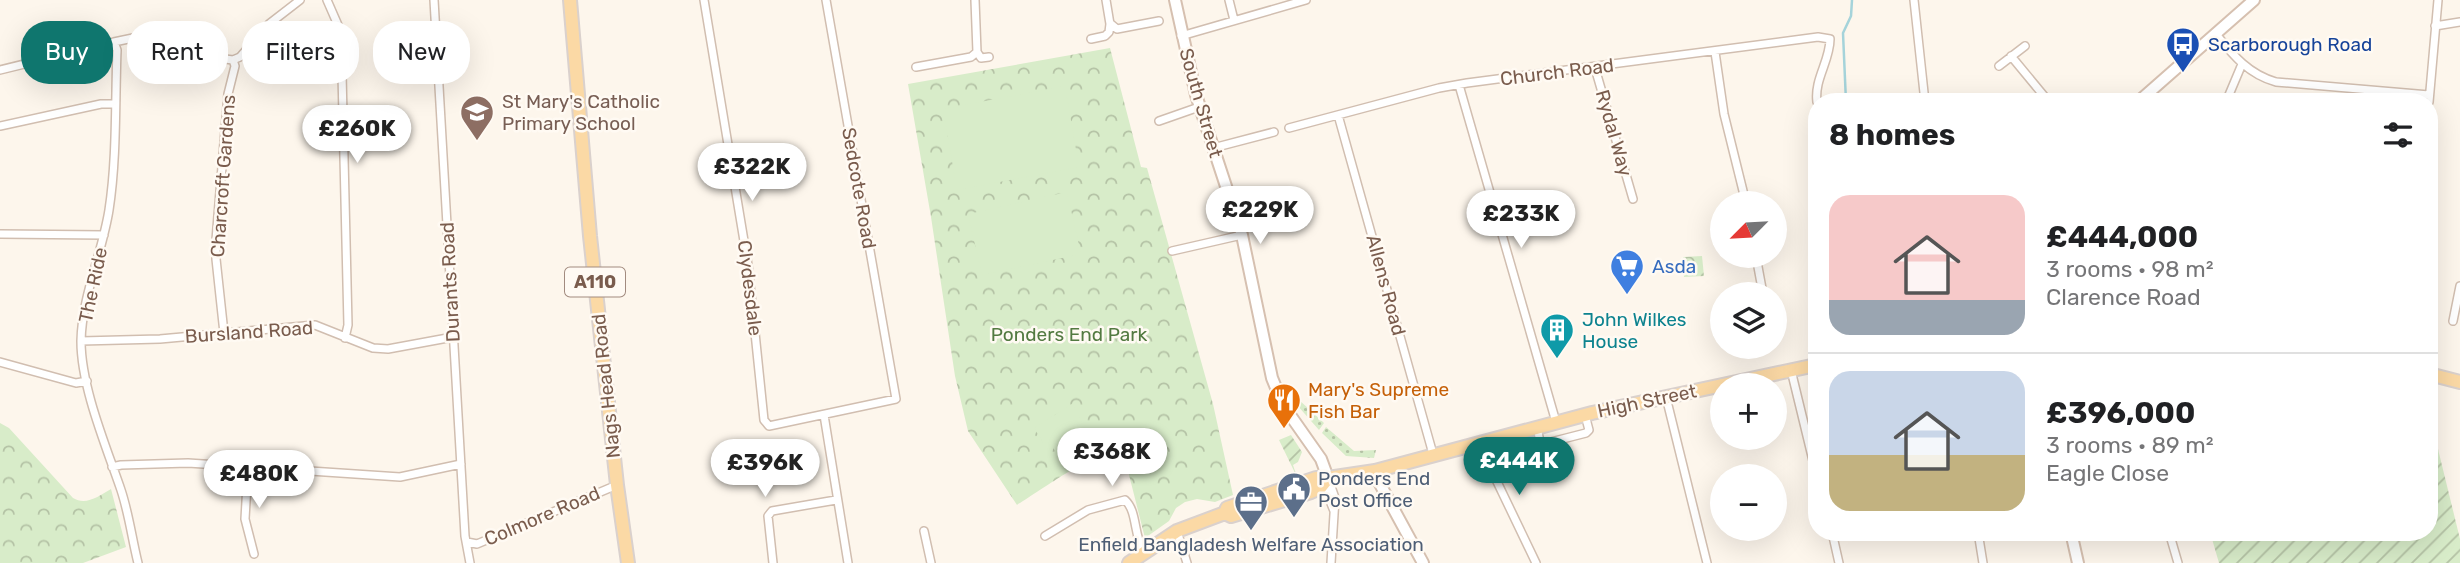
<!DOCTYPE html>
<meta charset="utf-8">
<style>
body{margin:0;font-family:Rubik,sans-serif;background:#f2f2f2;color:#202124;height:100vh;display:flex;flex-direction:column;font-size:26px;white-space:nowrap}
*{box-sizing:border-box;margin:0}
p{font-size:23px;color:#757577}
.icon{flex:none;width:38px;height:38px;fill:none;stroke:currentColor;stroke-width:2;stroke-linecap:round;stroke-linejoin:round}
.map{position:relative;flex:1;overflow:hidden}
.drawer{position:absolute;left:1808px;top:93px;width:630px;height:448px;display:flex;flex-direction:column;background:#fff;border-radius:28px;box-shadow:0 7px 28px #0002}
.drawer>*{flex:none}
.hud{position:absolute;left:21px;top:21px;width:665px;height:63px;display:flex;gap:14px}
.needle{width:46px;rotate:246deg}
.controls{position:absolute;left:1710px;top:191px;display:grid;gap:14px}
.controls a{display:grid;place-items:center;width:77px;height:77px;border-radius:50%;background:#fff;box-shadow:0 7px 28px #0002;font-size:35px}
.price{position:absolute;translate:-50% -60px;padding:0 16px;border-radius:24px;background:#fff;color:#222;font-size:23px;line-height:46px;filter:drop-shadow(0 2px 4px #0008)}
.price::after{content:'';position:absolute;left:50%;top:42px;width:21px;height:16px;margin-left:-10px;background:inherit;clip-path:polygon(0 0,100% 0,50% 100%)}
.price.selected{background:#0f766e;color:#fff}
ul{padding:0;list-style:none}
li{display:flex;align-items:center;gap:21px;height:175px;padding:0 21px}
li+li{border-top:2px solid #e0e0e0}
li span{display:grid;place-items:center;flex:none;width:196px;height:140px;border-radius:21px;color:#555}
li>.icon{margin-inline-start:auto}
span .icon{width:84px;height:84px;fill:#fffc;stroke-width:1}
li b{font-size:30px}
h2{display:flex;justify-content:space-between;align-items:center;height:84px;padding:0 21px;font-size:30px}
.pill{padding:0 24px;border-radius:28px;background:#fff;box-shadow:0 7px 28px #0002;font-size:24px;line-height:63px}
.pill.selected{background:#0f766e;color:#fff}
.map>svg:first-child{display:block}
</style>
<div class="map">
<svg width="2460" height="563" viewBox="0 0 2460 563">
<defs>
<pattern id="grass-dots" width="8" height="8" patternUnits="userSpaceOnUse" patternTransform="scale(1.75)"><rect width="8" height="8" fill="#d8ecc9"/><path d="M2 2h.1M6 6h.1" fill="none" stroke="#b4c2a5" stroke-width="1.8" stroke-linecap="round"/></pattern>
<pattern id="forest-crowns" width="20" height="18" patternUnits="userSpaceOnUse" patternTransform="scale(1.75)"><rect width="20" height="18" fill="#d8ecc9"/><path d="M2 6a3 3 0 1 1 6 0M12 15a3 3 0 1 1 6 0" fill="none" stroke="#b4c2a5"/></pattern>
<pattern id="garden-furrows" width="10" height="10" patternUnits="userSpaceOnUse" patternTransform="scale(1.75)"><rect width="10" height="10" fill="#d8ecc9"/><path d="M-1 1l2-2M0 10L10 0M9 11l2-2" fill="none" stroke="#b4c2a5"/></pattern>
</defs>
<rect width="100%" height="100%" fill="#fdf6ec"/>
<path fill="url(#grass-dots)" d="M1292,386L1297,398L1324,423L1319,430L1282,388Z
M1326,427L1354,451L1376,450L1374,458L1346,456L1322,433Z"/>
<path fill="url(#forest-crowns)" d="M1110,48L1141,167L1147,168L1213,404L1233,495L1215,502L1197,499L1185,502L1176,508L1169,521L1145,538L1126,463L1118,449C1103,446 1034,495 1017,505L968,431L955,376L931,217L908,84Z
M1702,256L1704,276L1684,277L1683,257Z
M0,423L9,428L73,498C86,506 99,496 111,489L126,547L83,563H0Z"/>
<path fill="url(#garden-furrows)" d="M1291,435L1302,452L1298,462L1293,465L1297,477L1279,440Z
M2429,444L2437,445L2460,539V563H2219L2210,532H2429Z"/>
<path fill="#d8ecc9" d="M1065,86L1079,167L957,190L943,109Z
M1067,192L1081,254L982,275L968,214Z
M1072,404L1082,421L1044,444L1034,428Z
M1080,429L1088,442L1060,459L1052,446Z"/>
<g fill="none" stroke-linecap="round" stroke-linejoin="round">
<path stroke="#a5d3da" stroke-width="2.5" d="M1846,102L1843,33L1851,16L1852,0"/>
<g stroke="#d1beb0" stroke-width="10">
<path id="street" d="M327,0L341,32L348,325L345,338
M434,0L465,536L470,563
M704,0L748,265L764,420L769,426L896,399L826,0
M975,0L977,52L981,58L989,57
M1229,0L1234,20
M1914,0L1925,102
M1111,24L1117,29L1159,21
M2435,26L2460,22
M2216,34C2233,55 2248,74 2276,82L2429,95
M1181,36L1306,0
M1091,39L1105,36L1109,32L1110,24L1106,0
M114,42L117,50C115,103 117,158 109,210C102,254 82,296 81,341C81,387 106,446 121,490C129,514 132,539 138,563
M1715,52L1724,114L1746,203
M2011,56L2049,102
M1999,66L2025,46
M916,67L971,57L977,52
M1595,68L1633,199
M0,70L114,42L152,34L172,33L225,59L233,60L240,57L269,24L300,0
M1459,85L1556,422
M2226,102L2242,64
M2429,102L2438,0
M1338,115L1433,454
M1159,121L1199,107
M0,126L101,104H115
M1289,128L1439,88L1467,83L1818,37L1830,39C1830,61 1814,79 1817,102
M1213,148L1274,132
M0,234L104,235
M1172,251L1242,235
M1756,256L1763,294
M2453,321L2460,286
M224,333L216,259V240L228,94L235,66L233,60
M81,341L160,339L315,325L373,348L388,349L453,337
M0,362L76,383L87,381
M1791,370L1816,473
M1666,397L1707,563
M824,415L848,563
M1537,427L1540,442L1543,444L1586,433L1589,430L1585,415
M1478,442L1536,563
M112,467L121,465L188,463L400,477L461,464
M248,467L245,519L254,554
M1328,478L1335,498L1331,563
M1328,482V496L1334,511
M924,531L931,563
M1177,531L1187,563
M1832,532L1839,563
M1978,532L1983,563
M2169,532L2178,563
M1045,536L1088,510L1125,500C1138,512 1133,535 1144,552
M467,542L477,544L617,485
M773,563L768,516L772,511L836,500"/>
</g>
<g stroke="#d6c0b0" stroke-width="14">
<path id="secondary" d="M1175,0L1196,95L1242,235L1272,378L1283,405L1321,459L1328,478
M2138,102L2254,0
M1375,471L1380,484L1423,563
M2071,532L2078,563"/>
</g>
<g stroke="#dad1cd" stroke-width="16">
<path id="primary" d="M570,0L590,236L617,485L628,563
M2429,374L2460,382
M1225,513L1231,516L1311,492L1320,488L1328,478
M1129,563L1177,531L1225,513L1227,508L1316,478H1328L1375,471L1592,413L1816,365"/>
</g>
<use href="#street" stroke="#fff" stroke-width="7"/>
<use href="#secondary" stroke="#fff" stroke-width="10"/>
<use href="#primary" stroke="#fbd9a5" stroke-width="12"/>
</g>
<defs>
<g id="bus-pin" transform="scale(1.75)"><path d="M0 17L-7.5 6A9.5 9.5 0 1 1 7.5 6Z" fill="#1a4fb4" stroke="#fffaf3"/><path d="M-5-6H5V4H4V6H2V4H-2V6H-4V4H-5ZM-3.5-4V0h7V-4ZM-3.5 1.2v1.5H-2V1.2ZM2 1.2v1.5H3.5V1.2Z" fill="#fff"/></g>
<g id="school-pin" transform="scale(1.75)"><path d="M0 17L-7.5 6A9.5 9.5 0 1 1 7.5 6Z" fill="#8d6e63" stroke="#fffaf3"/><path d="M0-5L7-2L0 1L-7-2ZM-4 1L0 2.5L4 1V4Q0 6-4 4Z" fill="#fff"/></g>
<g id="supermarket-pin" transform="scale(1.75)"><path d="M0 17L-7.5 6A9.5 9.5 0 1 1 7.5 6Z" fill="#3f7fe0" stroke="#fffaf3"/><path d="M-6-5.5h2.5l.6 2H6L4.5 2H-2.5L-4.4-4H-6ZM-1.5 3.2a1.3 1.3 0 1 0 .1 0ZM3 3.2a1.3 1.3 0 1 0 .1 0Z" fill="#fff"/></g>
<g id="building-pin" transform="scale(1.75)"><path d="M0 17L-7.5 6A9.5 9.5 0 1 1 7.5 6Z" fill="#0f9aa8" stroke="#fffaf3"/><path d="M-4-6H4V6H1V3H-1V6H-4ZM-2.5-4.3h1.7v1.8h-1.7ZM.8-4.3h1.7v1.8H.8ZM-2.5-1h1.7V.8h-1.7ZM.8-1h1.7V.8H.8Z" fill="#fff"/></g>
<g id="restaurant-pin" transform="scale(1.75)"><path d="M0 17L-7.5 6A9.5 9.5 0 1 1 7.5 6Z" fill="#e8710a" stroke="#fffaf3"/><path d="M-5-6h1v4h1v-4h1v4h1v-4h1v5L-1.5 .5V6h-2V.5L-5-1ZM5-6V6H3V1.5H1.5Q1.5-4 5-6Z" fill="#fff"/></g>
<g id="civic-pin" transform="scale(1.75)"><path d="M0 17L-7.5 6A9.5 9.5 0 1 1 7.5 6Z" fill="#5c6f8a" stroke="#fffaf3"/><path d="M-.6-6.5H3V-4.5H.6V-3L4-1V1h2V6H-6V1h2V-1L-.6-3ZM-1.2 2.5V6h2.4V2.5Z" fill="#fff"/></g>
<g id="office-pin" transform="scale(1.75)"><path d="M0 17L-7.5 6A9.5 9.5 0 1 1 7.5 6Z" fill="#5c6f8a" stroke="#fffaf3"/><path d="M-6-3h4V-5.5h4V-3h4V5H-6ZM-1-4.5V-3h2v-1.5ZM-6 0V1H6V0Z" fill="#fff"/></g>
</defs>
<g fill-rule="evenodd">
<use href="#bus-pin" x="2183" y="44"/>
<use href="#school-pin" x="477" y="112"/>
<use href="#supermarket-pin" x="1627" y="266"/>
<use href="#building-pin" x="1557" y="330"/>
<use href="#restaurant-pin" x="1284" y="400"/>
<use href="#civic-pin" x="1294" y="489"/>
<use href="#office-pin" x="1251" y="502"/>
</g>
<g text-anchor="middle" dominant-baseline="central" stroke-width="5" stroke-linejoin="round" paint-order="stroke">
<rect fill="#fffaf3" stroke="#a28b7f" stroke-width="2" x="565" y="267.5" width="60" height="29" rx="5"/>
<g font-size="18" font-weight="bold" fill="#7a5c4d">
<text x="595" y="282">A110</text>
</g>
<g font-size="19" fill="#164399" stroke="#fffaf3" text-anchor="start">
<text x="2208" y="44">Scarborough Road</text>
</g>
<g font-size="19" fill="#7a5c4d" stroke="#fffaf3">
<text transform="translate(1557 72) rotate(-7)">Church Road</text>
<text transform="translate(1201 103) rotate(74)">South Street</text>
<text transform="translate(1614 133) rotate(74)">Rydal Way</text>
<text transform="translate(223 176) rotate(-86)">Charcroft Gardens</text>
<text transform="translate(859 188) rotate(80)">Sedcote Road</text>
<text transform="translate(450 282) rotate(-93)">Durants Road</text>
<text transform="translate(93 285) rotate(-78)">The Ride</text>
<text transform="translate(1386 285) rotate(75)">Allens Road</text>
<text transform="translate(750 288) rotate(83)">Clydesdale</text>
<text transform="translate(249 332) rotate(-4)">Bursland Road</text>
<text transform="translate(606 386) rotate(-96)">Nags Head Road</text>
<text transform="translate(1647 401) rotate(-12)">High Street</text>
<text transform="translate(542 516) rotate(-23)">Colmore Road</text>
</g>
<g font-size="19" fill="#785e54" stroke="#fffaf3" text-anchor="start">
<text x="502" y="101">St Mary's Catholic<tspan x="502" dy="22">Primary School</tspan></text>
</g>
<g font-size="19" fill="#366cbe" stroke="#fffaf3" text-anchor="start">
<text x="1652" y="266">Asda</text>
</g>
<g font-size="19" fill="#0d838f" stroke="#fffaf3" text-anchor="start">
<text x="1582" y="319">John Wilkes<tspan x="1582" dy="22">House</tspan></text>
</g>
<g font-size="19" fill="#537a41" stroke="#fffaf3">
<text x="1069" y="334">Ponders End Park</text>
</g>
<g font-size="19" fill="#c56008" stroke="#fffaf3" text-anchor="start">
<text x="1308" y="389">Mary's Supreme<tspan x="1308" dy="22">Fish Bar</tspan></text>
</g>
<g font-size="19" fill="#4e5e75" stroke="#fffaf3" text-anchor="start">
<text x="1318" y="478">Ponders End<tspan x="1318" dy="22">Post Office</tspan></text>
<text x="1251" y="544" text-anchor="middle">Enfield Bangladesh Welfare Association</text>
</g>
</g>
</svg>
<div class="controls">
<a><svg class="needle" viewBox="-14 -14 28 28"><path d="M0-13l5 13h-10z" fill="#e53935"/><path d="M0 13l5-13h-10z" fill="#757577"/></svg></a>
<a><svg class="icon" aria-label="layers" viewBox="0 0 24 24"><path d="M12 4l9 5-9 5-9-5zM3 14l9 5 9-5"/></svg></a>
<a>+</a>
<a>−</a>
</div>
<b class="price" style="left:357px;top:165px">£260K</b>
<b class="price" style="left:752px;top:203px">£322K</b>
<b class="price" style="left:1260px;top:246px">£229K</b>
<b class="price" style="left:1521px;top:250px">£233K</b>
<b class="price" style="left:1112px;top:488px">£368K</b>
<b class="price selected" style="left:1519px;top:497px">£444K</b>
<b class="price" style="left:765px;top:499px">£396K</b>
<b class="price" style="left:259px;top:510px">£480K</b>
<div class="hud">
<a class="pill selected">Buy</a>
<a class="pill">Rent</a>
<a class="pill">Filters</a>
<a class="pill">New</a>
</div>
<section class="drawer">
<h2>8 homes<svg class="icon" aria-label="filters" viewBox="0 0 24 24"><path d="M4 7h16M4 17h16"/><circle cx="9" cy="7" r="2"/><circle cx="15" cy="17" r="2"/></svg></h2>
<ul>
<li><span style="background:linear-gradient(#f6c9c9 75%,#9aa5b1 0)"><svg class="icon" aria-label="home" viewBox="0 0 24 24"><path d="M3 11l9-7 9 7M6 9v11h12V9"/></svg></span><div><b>£444,000</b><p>3 rooms · 98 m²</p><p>Clarence Road</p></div></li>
<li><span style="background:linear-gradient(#c9d6e8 60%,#c2b280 0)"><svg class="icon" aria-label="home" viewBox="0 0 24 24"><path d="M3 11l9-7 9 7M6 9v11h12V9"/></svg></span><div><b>£396,000</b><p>3 rooms · 89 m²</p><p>Eagle Close</p></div></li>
</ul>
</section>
</div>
